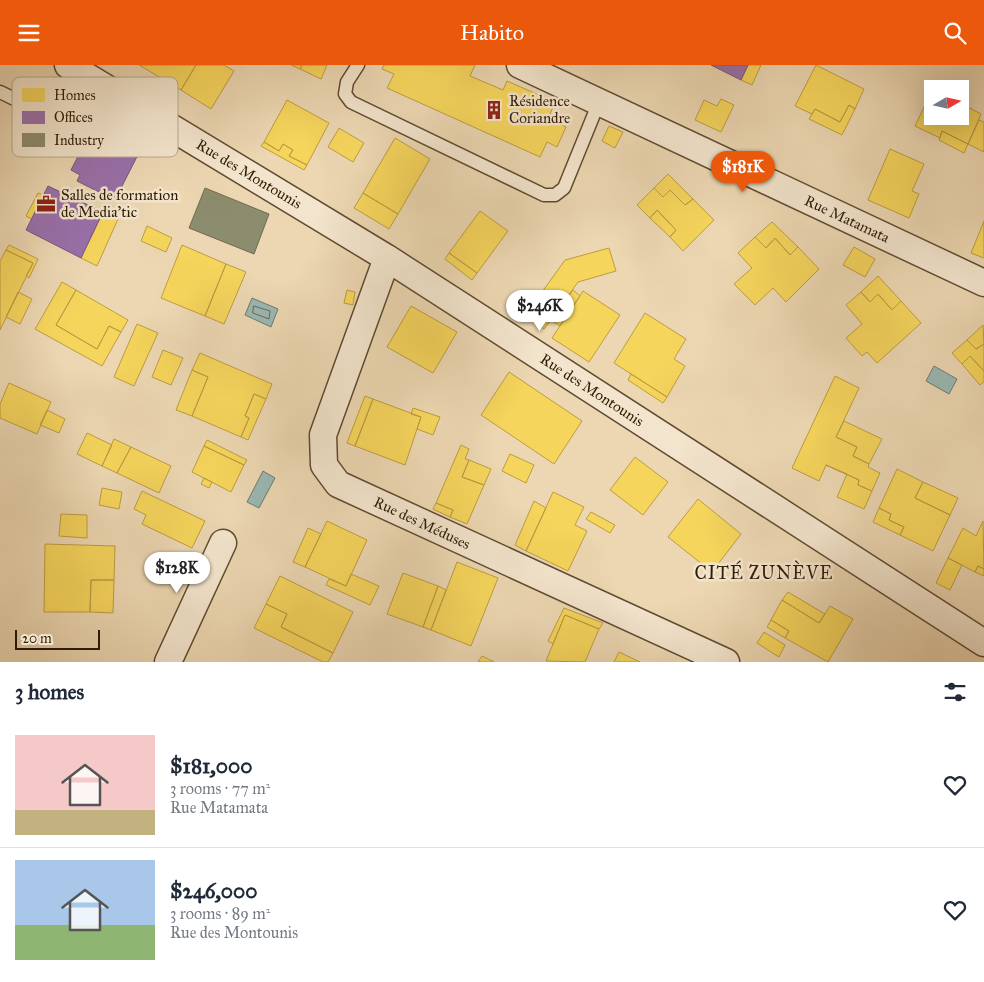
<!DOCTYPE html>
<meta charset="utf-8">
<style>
body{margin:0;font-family:"IM FELL Great Primer",serif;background:#f6f6f7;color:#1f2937;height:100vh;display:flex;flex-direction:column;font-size:19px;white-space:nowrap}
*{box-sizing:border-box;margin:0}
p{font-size:16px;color:#747a83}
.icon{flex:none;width:28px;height:28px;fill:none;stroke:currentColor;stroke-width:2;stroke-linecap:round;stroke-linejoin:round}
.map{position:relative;height:597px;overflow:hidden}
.details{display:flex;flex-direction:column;background:#fff;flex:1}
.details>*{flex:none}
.needle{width:32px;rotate:81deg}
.tools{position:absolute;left:924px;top:15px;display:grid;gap:10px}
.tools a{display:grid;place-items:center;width:45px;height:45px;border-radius:0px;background:#fff;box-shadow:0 5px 20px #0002;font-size:25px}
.scale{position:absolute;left:15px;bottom:12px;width:85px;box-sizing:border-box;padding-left:5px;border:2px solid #301b04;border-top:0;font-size:14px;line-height:18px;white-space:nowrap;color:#301b04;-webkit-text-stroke:4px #f3e5cd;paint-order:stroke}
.price{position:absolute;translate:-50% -42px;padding:0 11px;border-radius:18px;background:#fff;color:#222;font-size:16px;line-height:32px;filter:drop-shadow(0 1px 2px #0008)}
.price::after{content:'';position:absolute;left:50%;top:30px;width:15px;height:11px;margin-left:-8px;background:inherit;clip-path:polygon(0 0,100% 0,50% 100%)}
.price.current{background:#ea580c;color:#fff}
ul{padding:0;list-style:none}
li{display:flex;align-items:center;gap:15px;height:125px;padding:0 15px}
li+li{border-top:1px solid #e0e1e3}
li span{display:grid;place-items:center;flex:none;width:140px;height:100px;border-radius:0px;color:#555}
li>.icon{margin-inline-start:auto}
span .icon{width:60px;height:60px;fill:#fffc;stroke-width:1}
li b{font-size:21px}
h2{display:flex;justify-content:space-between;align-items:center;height:60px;padding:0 15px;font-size:21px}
header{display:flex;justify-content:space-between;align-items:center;height:65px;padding:0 15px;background:#ea580c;color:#fff;font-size:22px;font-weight:600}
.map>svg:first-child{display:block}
</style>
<header><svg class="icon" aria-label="menu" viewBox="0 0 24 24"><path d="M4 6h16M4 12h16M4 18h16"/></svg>Habito<svg class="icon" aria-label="search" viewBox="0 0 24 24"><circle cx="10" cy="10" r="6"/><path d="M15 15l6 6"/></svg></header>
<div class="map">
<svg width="984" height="597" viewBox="0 0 984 597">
<rect width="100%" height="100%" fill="#ecd7b2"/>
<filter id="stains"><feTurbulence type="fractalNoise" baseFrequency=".004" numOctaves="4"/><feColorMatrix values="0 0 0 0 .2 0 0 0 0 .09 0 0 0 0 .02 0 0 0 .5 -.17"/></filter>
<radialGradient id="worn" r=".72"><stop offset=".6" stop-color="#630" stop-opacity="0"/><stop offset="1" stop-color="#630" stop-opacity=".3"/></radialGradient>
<path fill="#9ab8b3" stroke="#70796d" d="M252,233L278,244L271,262L245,250Z
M934,301L957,314L949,329L926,316Z
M263,406L275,413L259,443L247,437Z"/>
<path fill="#f6d55c" stroke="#bb9d42" d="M139,0H196L181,25Z
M196,0H224L234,6L211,44L181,25Z
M291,0H302L300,4Z
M302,0H327L321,14L300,4Z
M384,0H475L470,11L503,25L507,16L555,37L548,54L566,62L557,82L547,77L540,92L387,23L394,9L382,4Z
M748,0H761L752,20L741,15Z
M816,0L864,24L855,44L849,40L840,57L815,44L812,49L795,41Z
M932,25V51H960V38L981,49L968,79L942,66L940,73L915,61Z
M721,34L734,40L721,67L695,55L704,35L717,41Z
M287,35L329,58L307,100L289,91L293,85L283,79L279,86L264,77Z
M849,40L855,44L842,70L809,54L815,44L840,57Z
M979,55L984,57V87L968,79Z
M609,61L623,67L615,83L602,76Z
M339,63L364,78L353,97L328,82Z
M942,66L968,79L964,88L939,75Z
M395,73L430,94L398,149L363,128Z
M264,77L279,86L283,79L293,85L289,91L307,100L304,105L261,81Z
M890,84L924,99L912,126L919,129L909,153L868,135Z
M668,109L693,134L685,140L670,125L663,132L654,123Z
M654,123L663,132L670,125L685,140L693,134L714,155L683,186L670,172L676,165L657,145L650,153L637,140Z
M38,128L43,130L32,154L26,151Z
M363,128L398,149L389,164L354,143Z
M657,145L676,165L670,172L650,153Z
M480,146L508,166L477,208L449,188Z
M103,147L118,154L97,201L81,193Z
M984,156V193L971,188Z
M772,157L798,182L790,190L775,173L766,183L755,172Z
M147,161L172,173L166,187L141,176Z
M755,172L766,183L775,173L790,190L798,182L819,204L786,237L773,223L755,240L734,219L752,203L738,188Z
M9,180L38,194L29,213L26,211L33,198L6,185Z
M182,180L226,199L205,251L161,233Z
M854,182L875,194L865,212L843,200Z
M609,183L616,206L578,217L551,255L532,241L565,195Z
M6,185L33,198L0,265V196Z
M449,188L477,208L472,215L445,194Z
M226,199L246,207L224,259L205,251Z
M878,211L901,236L892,245L878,229L870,237L861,227Z
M62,217L76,225L56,260L97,284L109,261L121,267L102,301L35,264Z
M76,225L128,255L121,267L109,261L97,284L56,260Z
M347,225L355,227L353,240L344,238Z
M573,225L580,231L560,261L551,255Z
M583,226L620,250L589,297L552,273Z
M18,227L32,234L20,259L6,252Z
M861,227L870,237L878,229L892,245L901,236L921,258L877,298L867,287L862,291L846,273L862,259L846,240Z
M411,241L457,267L433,308L387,282Z
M532,241L551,255L544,264L526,250Z
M645,248L686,274L674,294L685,301L667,332L614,298Z
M137,259L158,268L134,321L114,312Z
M983,260L984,279L976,284L967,275Z
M967,275L976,284L984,279V306L970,291L962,299L952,288Z
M163,285L183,293L171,320L152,312Z
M200,288L272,319L266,334L254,329L245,351L249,353L241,372L192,351L208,312L192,305Z
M970,291L984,306V317L980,320L962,299Z
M192,305L208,312L192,351L176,345Z
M509,307L582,356L554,399L481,350Z
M631,309L667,332L663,338L628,315Z
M835,311L859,323L836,372L857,382L853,391L869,399L868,402L880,408L872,426L858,420L859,415L826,400L819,416L792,403Z
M9,318L51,337L37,369L0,353V339Z
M254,329L266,334L248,375L241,372L249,353L245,351Z
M365,331L373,334L355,381L347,378Z
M373,334L421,352L405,400L355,381Z
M413,343L440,352L433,370L417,364L421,352L411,349Z
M47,345L65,354L59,368L40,360Z
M844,356L882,374L869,399L853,391L857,382L836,372Z
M87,368L112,380L102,401L77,389Z
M114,374L131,382L117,408L102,401Z
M207,375L247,395L244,400L204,381Z
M461,380L469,384L465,394L469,395L462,412L484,420L467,459L450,452L453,445L436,438Z
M204,381L244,400L231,427L192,407Z
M131,382L171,401L159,428L117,408Z
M510,389L534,400L526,418L502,406Z
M635,392L668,417L643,450L610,425Z
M469,395L491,404L484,420L462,412Z
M826,400L859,415L858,420L872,426L864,444L837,432L847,409Z
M897,404L923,417L915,433L950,450L933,486L900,470L904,462L889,455L891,449L879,443Z
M204,413L212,417L209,423L201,419Z
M923,417L958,433L950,450L915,433Z
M102,423L122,427L119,444L99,440Z
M142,426L205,456L192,483L142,459L146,450L134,444Z
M553,427L584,442L575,460L587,466L568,506L526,486Z
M698,434L741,469L712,507L668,472Z
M534,436L546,443L526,486L515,480Z
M436,438L453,445L450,452L433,444Z
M879,443L891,449L889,455L904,462L900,470L873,457Z
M591,447L615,460L610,468L586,454Z
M61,449L87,450V473L59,471Z
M327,456L367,475L346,521L305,502Z
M983,456L984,504L978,501L975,507L948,493L963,463L976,471Z
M308,463L321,469L305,502L293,497Z
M45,479L115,481L114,515H91L90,547H44Z
M948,493L962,500L950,525L936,518Z
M457,497L498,513L471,581L431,565Z
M978,501L984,504V511L975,507Z
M403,508L438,521L423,562L387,549Z
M351,509L379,521L370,540L326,520L329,514L346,521Z
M280,511L353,547L333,588L281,562L287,549L266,539Z
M91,515H114L113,548L90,547Z
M438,521L446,525L431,565L423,562Z
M788,527L825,549L819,558L782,535Z
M782,535L819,558L830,541L853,554L828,597L785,573L789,566L771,555Z
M266,539L287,549L281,562L333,588L328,597H323L254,563Z
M564,543L603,558L599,564L565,550L553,579L548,576Z
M565,550L599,564L585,597L546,596Z
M771,555L789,566L785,573L767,562Z
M764,567L785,580L779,592L757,578Z
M619,587L640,597H614Z
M482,591L494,597H478Z"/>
<path fill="#9970ab" stroke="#7a5679" d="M711,0H748L741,15Z
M101,46L148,70L115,135L77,116L80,110L71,105Z
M48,121L103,147L81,193L26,165Z"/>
<path fill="#8c8c6e" stroke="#706a4e" d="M205,123L269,149L254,189L189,163Z"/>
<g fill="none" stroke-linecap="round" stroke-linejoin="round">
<path stroke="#656a5c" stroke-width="1" d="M254,241L270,246L269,254L253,248Z"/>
<g stroke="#5f4a30" stroke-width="15">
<path id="service" d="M358,0L347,17L345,29L351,37L544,130H555L564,123L599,37
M0,27L78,65"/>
</g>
<g stroke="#5f4a30" stroke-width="29">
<path id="minor" d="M68,0L387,193L984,578
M520,0L984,218
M387,193L323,370L324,400L338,419L726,597
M168,597L223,478"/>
</g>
<use href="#service" stroke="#f3e5cd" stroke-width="12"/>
<use href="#minor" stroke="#f3e5cd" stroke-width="26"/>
</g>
<defs>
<g id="building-bare" transform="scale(1.5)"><path d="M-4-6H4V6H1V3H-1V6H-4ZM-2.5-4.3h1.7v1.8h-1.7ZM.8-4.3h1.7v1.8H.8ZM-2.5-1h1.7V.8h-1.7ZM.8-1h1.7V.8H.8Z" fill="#8f2418" stroke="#f3e5cd" stroke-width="2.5" paint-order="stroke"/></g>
<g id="office-bare" transform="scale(1.5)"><path d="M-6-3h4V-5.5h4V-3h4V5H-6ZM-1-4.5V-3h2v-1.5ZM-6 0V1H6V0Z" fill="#8f2418" stroke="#f3e5cd" stroke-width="2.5" paint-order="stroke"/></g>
</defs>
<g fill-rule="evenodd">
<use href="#building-bare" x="494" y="45"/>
<use href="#office-bare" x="46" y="139"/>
</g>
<g text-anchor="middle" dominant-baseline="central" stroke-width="5" stroke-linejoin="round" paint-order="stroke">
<g font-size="15" fill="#301b04" stroke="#f3e5cd" text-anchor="start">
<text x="509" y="36">Résidence<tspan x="509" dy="17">Coriandre</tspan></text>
<text x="61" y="130">Salles de formation<tspan x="61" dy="17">de Media'tic</tspan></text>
</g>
<g font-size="15" fill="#301b04" stroke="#f3e5cd">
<text transform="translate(249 109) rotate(31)">Rue des Montounis</text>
<text transform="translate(847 154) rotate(25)">Rue Matamata</text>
<text transform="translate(592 325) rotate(33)">Rue des Montounis</text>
<text transform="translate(422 458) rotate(25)">Rue des Méduses</text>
</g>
<g font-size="18" letter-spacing="1" fill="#301b04" stroke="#f3e5cd">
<text x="764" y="508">CITÉ ZUNÈVE</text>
</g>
</g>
<rect x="12" y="12" width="166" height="80" rx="8" fill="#f3e5cd" stroke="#b8a891" stroke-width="1"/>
<rect x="22" y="23" width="23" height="14" fill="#f6d55c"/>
<rect x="22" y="46" width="23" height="13" fill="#9970ab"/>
<rect x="22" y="68" width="23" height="14" fill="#8c8c6e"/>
<g font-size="14" fill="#301b04">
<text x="54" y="35">Homes</text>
<text x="54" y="57">Offices</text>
<text x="54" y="80">Industry</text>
</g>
<rect width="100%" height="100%" filter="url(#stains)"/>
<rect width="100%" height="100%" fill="url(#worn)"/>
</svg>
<div class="tools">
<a><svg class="needle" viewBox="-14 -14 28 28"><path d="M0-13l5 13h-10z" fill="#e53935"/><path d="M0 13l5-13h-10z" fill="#747a83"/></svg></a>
</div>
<div class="scale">20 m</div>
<b class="price current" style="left:743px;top:128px">$181K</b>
<b class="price" style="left:540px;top:267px">$246K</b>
<b class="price" style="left:177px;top:529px">$128K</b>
</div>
<section class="details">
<h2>3 homes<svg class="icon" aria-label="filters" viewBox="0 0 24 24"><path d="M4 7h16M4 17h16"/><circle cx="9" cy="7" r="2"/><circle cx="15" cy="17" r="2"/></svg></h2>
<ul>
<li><span style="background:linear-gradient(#f6c9c9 75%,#c2b280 0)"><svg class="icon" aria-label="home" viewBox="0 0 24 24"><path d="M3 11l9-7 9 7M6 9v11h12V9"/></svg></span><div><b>$181,000</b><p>3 rooms · 77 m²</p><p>Rue Matamata</p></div><svg class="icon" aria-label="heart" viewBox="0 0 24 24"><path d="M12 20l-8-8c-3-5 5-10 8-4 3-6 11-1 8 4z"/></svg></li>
<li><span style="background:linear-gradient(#a9c7e8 65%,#8fb573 0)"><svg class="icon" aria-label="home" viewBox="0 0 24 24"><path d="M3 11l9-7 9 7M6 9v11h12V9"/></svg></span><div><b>$246,000</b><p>3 rooms · 89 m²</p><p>Rue des Montounis</p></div><svg class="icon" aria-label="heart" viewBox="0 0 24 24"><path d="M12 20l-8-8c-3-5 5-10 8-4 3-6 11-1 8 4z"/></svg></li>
</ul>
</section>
